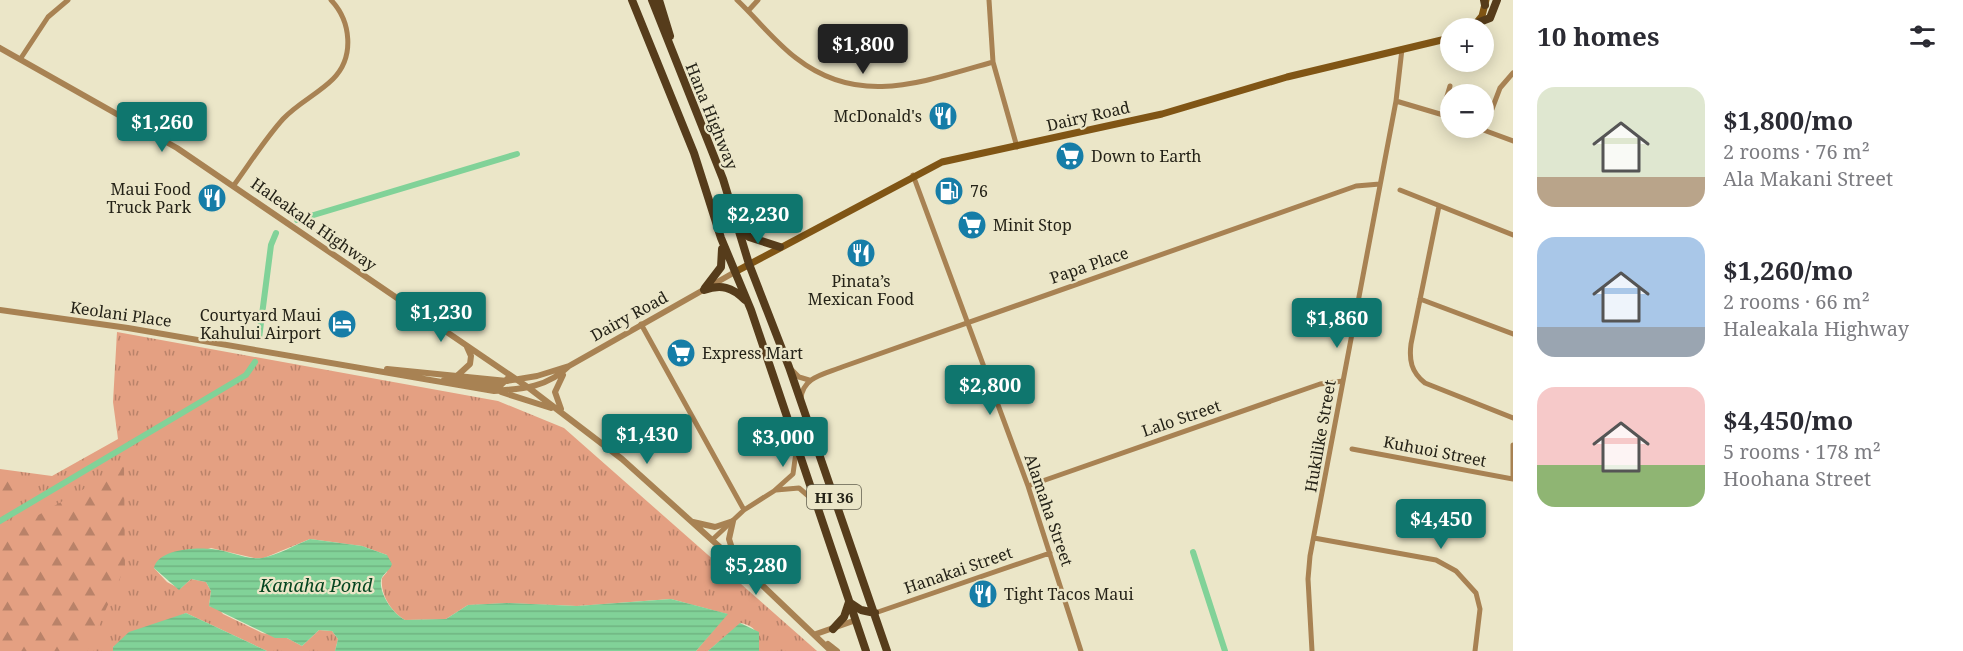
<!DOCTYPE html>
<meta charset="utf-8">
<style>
body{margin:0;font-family:"Noto Serif",serif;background:#f2f2f3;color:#2b2b33;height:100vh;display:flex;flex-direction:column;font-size:22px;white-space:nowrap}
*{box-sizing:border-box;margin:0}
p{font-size:20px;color:#7c7c81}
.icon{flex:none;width:33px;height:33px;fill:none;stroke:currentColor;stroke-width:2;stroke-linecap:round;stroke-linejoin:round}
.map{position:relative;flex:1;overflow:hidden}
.details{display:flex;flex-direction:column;background:#fff;width:450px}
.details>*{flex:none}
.tools{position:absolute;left:1440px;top:18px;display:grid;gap:12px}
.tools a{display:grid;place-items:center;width:54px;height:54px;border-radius:50%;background:#fff;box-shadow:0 3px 15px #0003;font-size:30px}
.price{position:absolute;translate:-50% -51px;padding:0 14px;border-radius:6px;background:#0f766e;color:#fff;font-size:20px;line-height:39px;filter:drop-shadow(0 2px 3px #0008)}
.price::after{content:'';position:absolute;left:50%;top:36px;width:18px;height:14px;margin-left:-9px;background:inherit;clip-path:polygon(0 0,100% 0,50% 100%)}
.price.active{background:#222;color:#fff}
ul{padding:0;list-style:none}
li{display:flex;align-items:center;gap:18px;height:150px;padding:0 24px}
li span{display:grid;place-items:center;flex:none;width:168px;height:120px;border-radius:18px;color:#555}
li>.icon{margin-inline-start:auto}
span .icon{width:72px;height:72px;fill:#fffc;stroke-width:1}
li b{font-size:26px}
h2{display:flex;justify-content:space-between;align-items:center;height:72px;padding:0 24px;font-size:26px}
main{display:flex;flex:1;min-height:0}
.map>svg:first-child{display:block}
</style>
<main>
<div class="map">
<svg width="1513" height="651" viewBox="0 0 1513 651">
<defs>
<pattern id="grass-tufts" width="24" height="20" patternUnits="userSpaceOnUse" patternTransform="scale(1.5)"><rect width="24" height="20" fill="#e4a082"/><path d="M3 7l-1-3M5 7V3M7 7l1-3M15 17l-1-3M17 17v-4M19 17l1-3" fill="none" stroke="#b98269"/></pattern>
<pattern id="forest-firs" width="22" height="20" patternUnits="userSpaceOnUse" patternTransform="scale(1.5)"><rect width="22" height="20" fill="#e4a082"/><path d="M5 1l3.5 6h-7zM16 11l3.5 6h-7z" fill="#b98269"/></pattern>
<pattern id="water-rules" width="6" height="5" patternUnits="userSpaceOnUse" patternTransform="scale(1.5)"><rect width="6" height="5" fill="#81d298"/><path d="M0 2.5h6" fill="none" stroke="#6fb482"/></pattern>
</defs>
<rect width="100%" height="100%" fill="#ebe6c8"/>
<path fill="url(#grass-tufts)" d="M117,332L498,401L564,428L817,651H759C759,635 758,627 741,623L708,651H696L727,614L671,599L577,606L507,603L468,605L446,619L405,620C391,612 380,594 382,578L387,572V555L362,546L310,539L264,558H254L211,548L154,568L167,582L180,589L191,579L206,582L211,591L209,606L219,609L223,614L262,633L287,638L302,646L319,630L332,631L338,639L335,651H267L186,613L113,647V651H0V469L52,476L118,439L113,402Z"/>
<path fill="url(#forest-firs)" d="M124,466L125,567L87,651H0V537Z
M0,480L30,484L0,503Z"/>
<path fill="url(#water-rules)" d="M310,539L362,546L387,555L392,564C390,571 383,573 381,580C379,594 393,614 405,620L446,619L468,605L507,603L577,606L671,599L728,614L696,651H335L338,639L332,631L319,630L302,646L287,638H275L209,606L211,591L206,582L191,579L179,590L154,568C158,549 195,547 212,549C228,550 245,560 262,558C278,555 295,545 310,539Z
M186,613L267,651H113V647L129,632Z
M740,623L759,632V651H708Z"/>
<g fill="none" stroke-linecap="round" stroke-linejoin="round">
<path stroke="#81d298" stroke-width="6" d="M297,220L517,154
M259,338L271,245L276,233
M0,521L246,375L255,362
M1193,552L1225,651"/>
<path stroke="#a88253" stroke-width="5" d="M737,0C757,19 774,41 796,58C860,108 924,81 993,62
M989,0L993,62L1017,147
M748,11L758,0
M21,58L48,17L68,0
M1396,101L1450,117
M1442,113L1450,86
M1478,128L1513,141
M1484,130L1500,88L1513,73
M913,175L1028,486L1081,651
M234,185C250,163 265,139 283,119C298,103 318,94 333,79C355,57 351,21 331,0
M1400,190L1513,235
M1439,206L1411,344C1409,360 1411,372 1425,383L1513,418
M1420,299L1513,334
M641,324L744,510
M791,369L799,377L809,380
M801,399C802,377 825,374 842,367L1356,186L1380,184
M1513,445V477
M1352,449L1513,479
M1028,486L1320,384L1343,381
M776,490L799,488L813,500
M1314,538L1436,560L1456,571L1476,593L1480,609L1475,651
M712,540L744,510L774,491L793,474L796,452
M875,613L1050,553
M1312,651L1308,579L1310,556L1396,101L1402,49"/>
<path stroke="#a88253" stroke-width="6" d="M0,48L177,148L529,388L622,459L763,586L831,651
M0,310L128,328L494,391C523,389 548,387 569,366L735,272
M387,369L507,381L537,376L569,366
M458,375L470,364L471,356L467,347
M444,380L500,386L508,378
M501,392L551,408
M561,409L555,392L563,375
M733,521L729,539L735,558
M693,522L715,527L733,521
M816,634L856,620
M828,644L837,651"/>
<path stroke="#805515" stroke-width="7" d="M1472,28L1482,16L1486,0
M735,272L942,162L1162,114L1287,77L1450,38"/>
<path stroke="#563c1b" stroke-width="8" d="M632,0L694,153L721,238L751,310L866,651
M652,0L723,179L749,264L789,367L887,651
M659,0L670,36
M1484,0L1485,5
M1477,23L1490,18L1497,0
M740,226L749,237L780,247
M705,288L721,267L722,249
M704,290C721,284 732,287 745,300
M849,602L861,610L875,613
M833,629L844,617L849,602"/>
</g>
<defs>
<g id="restaurant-disc" transform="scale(1.5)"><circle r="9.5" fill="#167da7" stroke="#ebe6c8"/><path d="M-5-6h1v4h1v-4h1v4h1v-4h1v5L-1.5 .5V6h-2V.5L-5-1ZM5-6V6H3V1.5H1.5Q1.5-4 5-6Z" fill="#fff"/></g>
<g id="supermarket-disc" transform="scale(1.5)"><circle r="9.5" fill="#167da7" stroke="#ebe6c8"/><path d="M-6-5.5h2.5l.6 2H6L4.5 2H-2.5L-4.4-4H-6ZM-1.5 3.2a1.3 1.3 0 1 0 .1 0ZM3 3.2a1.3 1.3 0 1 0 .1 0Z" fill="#fff"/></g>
<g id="fuel-disc" transform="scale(1.5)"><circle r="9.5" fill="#167da7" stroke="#ebe6c8"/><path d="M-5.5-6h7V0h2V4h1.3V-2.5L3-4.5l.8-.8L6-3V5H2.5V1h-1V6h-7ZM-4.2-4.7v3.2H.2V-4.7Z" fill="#fff"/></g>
<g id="hotel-disc" transform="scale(1.5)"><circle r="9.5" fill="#167da7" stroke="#ebe6c8"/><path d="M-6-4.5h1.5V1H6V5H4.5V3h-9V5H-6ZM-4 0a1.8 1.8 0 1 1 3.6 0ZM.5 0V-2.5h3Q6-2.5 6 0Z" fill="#fff"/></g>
</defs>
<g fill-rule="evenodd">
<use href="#restaurant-disc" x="943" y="116"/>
<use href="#supermarket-disc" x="1070" y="156"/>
<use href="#fuel-disc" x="949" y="191"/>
<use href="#restaurant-disc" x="212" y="198"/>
<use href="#supermarket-disc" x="972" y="225"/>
<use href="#restaurant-disc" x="861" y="253"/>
<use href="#hotel-disc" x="342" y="324"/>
<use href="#supermarket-disc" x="681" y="353"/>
<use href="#restaurant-disc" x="983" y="594"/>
</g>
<g text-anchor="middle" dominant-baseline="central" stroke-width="4.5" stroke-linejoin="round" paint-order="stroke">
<rect fill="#ebe6c8" stroke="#605d4c" stroke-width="1.5" x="807" y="485" width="54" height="24" rx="4.5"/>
<g font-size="15" font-weight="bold" fill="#242217">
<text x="834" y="497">HI 36</text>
</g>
<g font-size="16" fill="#242217" stroke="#ebe6c8">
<text transform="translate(712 116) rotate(68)">Hana Highway</text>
<text transform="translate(1088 116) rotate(-13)">Dairy Road</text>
<text transform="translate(314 224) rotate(35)">Haleakala Highway</text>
<text transform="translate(1089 265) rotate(-19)">Papa Place</text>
<text transform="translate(121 314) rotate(8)">Keolani Place</text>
<text transform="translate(629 316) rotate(-29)">Dairy Road</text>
<text transform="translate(1181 418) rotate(-19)">Lalo Street</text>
<text transform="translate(1320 436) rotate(-80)">Hukilike Street</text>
<text transform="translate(1435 451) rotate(11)">Kuhuoi Street</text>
<text transform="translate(1049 510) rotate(71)">Alamaha Street</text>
<text transform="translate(958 570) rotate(-19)">Hanakai Street</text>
</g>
<g font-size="16" fill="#242217" stroke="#ebe6c8" text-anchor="start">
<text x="922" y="116" text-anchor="end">McDonald's</text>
<text x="1091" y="156">Down to Earth</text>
<text x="191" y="189" text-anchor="end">Maui Food<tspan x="191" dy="18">Truck Park</tspan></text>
<text x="970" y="191">76</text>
<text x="993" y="225">Minit Stop</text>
<text x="861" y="281" text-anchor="middle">Pinata’s<tspan x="861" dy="18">Mexican Food</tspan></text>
<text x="321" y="315" text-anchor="end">Courtyard Maui<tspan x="321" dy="18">Kahului Airport</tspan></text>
<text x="702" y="353">Express Mart</text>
<text x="1004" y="594">Tight Tacos Maui</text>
</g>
<g font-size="18" font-style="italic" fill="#044520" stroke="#ebe6c8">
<text x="316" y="585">Kanaha Pond</text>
</g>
</g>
</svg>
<div class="tools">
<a>+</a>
<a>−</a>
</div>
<b class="price active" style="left:863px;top:75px">$1,800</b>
<b class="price" style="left:162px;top:153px">$1,260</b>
<b class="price" style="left:758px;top:245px">$2,230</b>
<b class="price" style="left:441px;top:343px">$1,230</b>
<b class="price" style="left:1337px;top:349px">$1,860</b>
<b class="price" style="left:990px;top:416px">$2,800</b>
<b class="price" style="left:647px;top:465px">$1,430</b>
<b class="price" style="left:783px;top:468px">$3,000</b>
<b class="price" style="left:1441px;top:550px">$4,450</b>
<b class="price" style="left:756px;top:596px">$5,280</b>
</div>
<section class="details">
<h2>10 homes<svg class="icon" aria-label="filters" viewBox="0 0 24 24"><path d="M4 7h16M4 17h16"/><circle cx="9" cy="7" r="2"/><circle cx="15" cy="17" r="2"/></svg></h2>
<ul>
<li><span style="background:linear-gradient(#dfe7d0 75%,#b9a48a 0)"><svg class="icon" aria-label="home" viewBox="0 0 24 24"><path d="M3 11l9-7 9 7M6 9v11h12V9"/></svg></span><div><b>$1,800/mo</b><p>2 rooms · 76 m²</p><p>Ala Makani Street</p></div></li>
<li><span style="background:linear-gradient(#a9c7e8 75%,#9aa5b1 0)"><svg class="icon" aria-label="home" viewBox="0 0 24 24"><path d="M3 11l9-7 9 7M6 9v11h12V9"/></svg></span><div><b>$1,260/mo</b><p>2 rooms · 66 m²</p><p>Haleakala Highway</p></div></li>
<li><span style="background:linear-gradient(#f6c9c9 65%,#8fb573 0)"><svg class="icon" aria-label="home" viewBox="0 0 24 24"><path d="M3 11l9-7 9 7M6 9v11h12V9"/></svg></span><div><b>$4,450/mo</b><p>5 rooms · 178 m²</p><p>Hoohana Street</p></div></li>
</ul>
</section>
</main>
